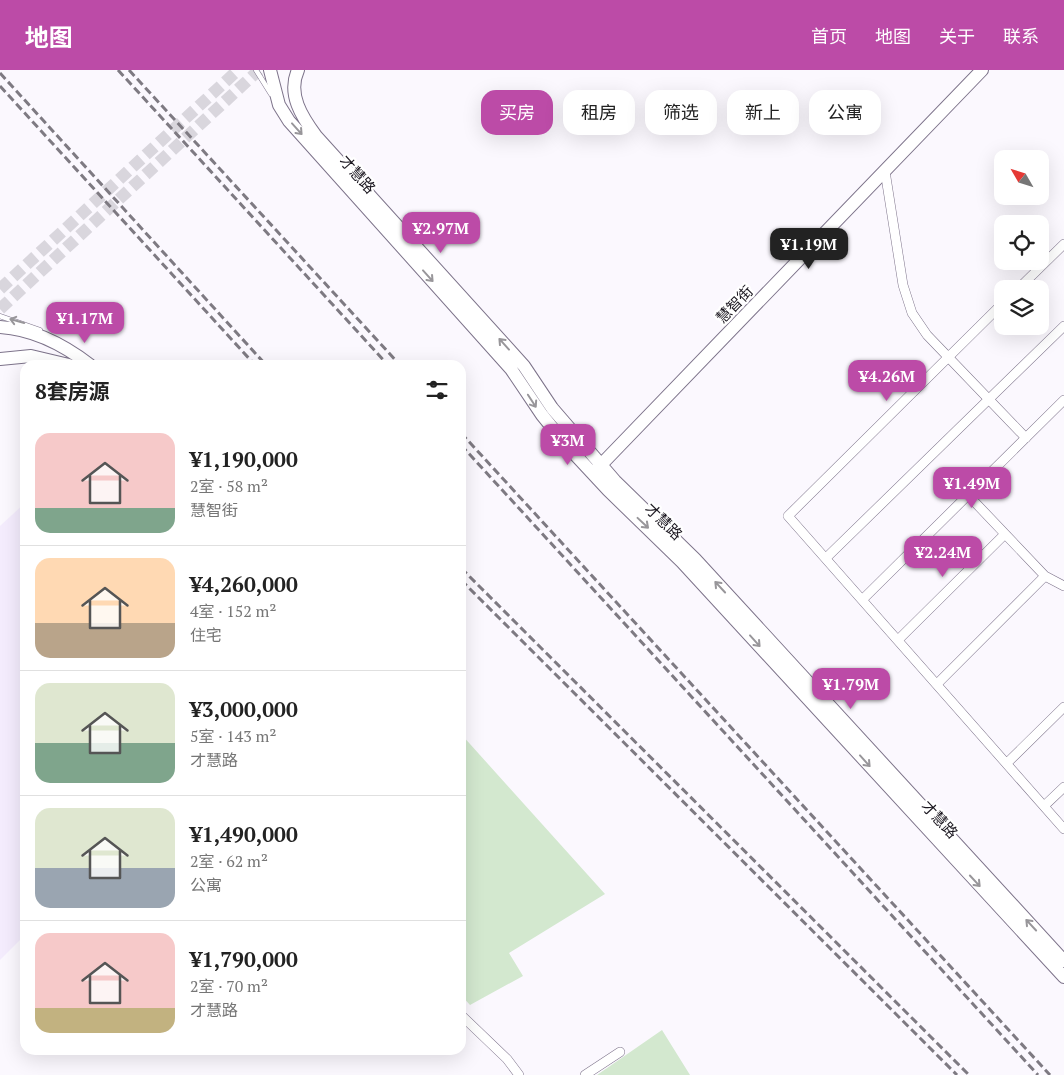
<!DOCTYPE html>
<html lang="zh">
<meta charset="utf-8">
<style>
body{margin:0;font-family:"PT Serif","Noto Sans SC",serif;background:#f2f2f2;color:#222;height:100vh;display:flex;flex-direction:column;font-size:19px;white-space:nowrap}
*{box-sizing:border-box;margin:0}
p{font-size:16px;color:#767676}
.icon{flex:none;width:28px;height:28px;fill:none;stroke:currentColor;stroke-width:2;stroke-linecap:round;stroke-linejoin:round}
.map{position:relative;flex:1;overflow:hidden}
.sheet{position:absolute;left:20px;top:290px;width:446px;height:695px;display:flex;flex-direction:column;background:#fff;border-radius:15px;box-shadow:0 5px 20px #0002}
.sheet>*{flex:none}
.top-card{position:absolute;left:481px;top:20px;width:475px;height:45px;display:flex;gap:10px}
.needle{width:32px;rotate:309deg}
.buttons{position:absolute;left:994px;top:80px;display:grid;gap:10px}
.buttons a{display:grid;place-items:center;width:55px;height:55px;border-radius:10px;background:#fff;box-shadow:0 5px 20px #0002;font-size:25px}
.price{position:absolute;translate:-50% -42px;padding:0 11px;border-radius:10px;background:#bc4ba7;color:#fff;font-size:16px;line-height:32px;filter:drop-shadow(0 1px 2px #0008)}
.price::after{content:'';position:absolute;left:50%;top:30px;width:15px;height:11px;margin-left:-8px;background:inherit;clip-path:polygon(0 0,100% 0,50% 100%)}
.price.current{background:#222;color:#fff}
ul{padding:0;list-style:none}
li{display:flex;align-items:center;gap:15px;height:125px;padding:0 15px}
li+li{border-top:1px solid #e0e0e0}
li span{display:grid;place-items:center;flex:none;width:140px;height:100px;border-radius:15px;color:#555}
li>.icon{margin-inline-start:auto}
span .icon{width:60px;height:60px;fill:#fffc;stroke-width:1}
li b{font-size:21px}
h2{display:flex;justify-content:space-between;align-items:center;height:60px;padding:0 15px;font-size:21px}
.tag{padding:0 18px;border-radius:15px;background:#fff;box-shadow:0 5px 20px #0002;font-size:18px;line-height:45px}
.tag.current{background:#bc4ba7;color:#fff}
header{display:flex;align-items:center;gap:30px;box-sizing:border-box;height:70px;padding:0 25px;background:#bc4ba7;color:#fff}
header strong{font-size:24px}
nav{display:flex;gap:28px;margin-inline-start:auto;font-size:18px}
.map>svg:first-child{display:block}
</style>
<header>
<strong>地图</strong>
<nav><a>首页</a><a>地图</a><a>关于</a><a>联系</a></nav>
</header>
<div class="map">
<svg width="1064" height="1005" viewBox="0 0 1064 1005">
<rect width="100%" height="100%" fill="#fbf8fe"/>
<path fill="#f4ecfd" d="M25,433V865L0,890V456Z"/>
<path fill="#d3e8cf" d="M461,664L605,824L509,883L523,906L470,935L461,925Z
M662,960L690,1005H597Z"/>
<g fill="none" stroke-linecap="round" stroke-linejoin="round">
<path stroke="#d9d6dd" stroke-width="12" stroke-dasharray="12 6" stroke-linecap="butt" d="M0,219L238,0
M0,239L259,0"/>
<g stroke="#7d738a" stroke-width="5.5">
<path id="lane" d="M256,0L271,24
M0,246L40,260"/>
</g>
<g stroke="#7d738a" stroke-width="10">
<path id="street" d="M885,101L903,215L912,243L927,265L1026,368
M1018,219L1064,174
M1002,234L788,446L1064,759
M968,425L1045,506L1064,516
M826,488L1064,256
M862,530L1064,330
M898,570L1005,464
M937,614L1045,506
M1007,693L1064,637
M1044,736L1064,717
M461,945L507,989L519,1005
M585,1005L620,982"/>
</g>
<g stroke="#7d738a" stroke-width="14">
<path id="secondary" d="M270,0L279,35L289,51L511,299L542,345L568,377L608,420L682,492L1064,907
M298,0C287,24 302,47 316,66L524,296L552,338L615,411L695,489L1064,891
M0,257C33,259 64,275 90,295
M0,289L31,286L69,295
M597,399L982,0"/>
</g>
<use href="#lane" stroke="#fff" stroke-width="4.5"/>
<use href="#street" stroke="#fff" stroke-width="9"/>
<use href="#secondary" stroke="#fff" stroke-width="12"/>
<path stroke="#7e7a82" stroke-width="3" stroke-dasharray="8 4" stroke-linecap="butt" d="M118,0L388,295
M129,0L400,295
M0,3L266,295
M0,16L255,295
M461,363L1050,1005
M461,375L1038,1005
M461,498L969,1005
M461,510L957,1005"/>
</g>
<defs><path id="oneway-shaft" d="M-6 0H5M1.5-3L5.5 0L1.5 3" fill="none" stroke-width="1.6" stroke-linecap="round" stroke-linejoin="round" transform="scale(1.25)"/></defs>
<g stroke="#98969a">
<use href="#oneway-shaft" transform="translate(297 59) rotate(48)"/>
<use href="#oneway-shaft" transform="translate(428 206) rotate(48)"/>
<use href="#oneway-shaft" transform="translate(17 251) rotate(-164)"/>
<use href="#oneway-shaft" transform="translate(504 274) rotate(-132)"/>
<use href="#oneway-shaft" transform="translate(532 331) rotate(57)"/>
<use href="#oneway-shaft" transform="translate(643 453) rotate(43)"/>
<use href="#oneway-shaft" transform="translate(720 517) rotate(-133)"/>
<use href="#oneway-shaft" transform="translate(755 571) rotate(48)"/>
<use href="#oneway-shaft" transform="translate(865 691) rotate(48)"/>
<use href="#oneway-shaft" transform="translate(975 811) rotate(47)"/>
<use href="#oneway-shaft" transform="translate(1031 855) rotate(-133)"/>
</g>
<g text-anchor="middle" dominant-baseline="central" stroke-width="4.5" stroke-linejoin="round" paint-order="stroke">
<g font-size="15" fill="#1a161f" stroke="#fff">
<text transform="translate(358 104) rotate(48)">才慧路</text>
<text transform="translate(734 234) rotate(-46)">慧智街</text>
<text transform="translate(664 451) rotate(44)">才慧路</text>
<text transform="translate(940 749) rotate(47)">才慧路</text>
</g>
</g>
</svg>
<div class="buttons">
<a><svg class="needle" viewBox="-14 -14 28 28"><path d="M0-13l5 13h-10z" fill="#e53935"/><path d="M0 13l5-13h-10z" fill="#767676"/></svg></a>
<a><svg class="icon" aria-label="locate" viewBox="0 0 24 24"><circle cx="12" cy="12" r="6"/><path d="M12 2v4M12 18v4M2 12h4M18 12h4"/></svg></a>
<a><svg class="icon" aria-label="layers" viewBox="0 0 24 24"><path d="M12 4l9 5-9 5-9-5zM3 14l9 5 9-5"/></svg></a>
</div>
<b class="price" style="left:441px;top:184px">¥2.97M</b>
<b class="price current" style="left:809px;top:200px">¥1.19M</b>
<b class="price" style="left:85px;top:274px">¥1.17M</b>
<b class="price" style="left:887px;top:332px">¥4.26M</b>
<b class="price" style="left:568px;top:396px">¥3M</b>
<b class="price" style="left:972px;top:439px">¥1.49M</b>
<b class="price" style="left:943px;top:508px">¥2.24M</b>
<b class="price" style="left:851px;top:640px">¥1.79M</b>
<div class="top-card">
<a class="tag current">买房</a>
<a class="tag">租房</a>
<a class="tag">筛选</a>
<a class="tag">新上</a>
<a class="tag">公寓</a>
</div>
<section class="sheet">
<h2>8套房源<svg class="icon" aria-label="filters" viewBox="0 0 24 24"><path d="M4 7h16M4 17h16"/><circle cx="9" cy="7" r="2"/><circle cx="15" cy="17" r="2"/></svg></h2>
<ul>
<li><span style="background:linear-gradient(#f6c9c9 75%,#7fa58c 0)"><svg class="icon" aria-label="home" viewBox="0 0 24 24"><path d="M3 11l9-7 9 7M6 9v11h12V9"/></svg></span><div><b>¥1,190,000</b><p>2室 · 58 m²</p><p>慧智街</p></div></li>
<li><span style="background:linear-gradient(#ffd9b3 65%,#b9a48a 0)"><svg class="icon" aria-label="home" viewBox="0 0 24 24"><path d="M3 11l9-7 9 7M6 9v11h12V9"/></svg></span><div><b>¥4,260,000</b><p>4室 · 152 m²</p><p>住宅</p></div></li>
<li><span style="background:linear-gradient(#dfe7d0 60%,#7fa58c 0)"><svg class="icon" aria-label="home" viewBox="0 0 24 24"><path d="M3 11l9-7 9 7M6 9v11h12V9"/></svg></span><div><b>¥3,000,000</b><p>5室 · 143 m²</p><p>才慧路</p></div></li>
<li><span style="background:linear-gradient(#dfe7d0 60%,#9aa5b1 0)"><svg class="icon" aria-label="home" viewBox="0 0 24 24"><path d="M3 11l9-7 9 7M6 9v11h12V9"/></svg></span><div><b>¥1,490,000</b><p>2室 · 62 m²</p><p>公寓</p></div></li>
<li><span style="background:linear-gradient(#f6c9c9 75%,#c2b280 0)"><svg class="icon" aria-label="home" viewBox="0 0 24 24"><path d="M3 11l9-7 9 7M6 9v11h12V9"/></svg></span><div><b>¥1,790,000</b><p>2室 · 70 m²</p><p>才慧路</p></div></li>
</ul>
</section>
</div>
